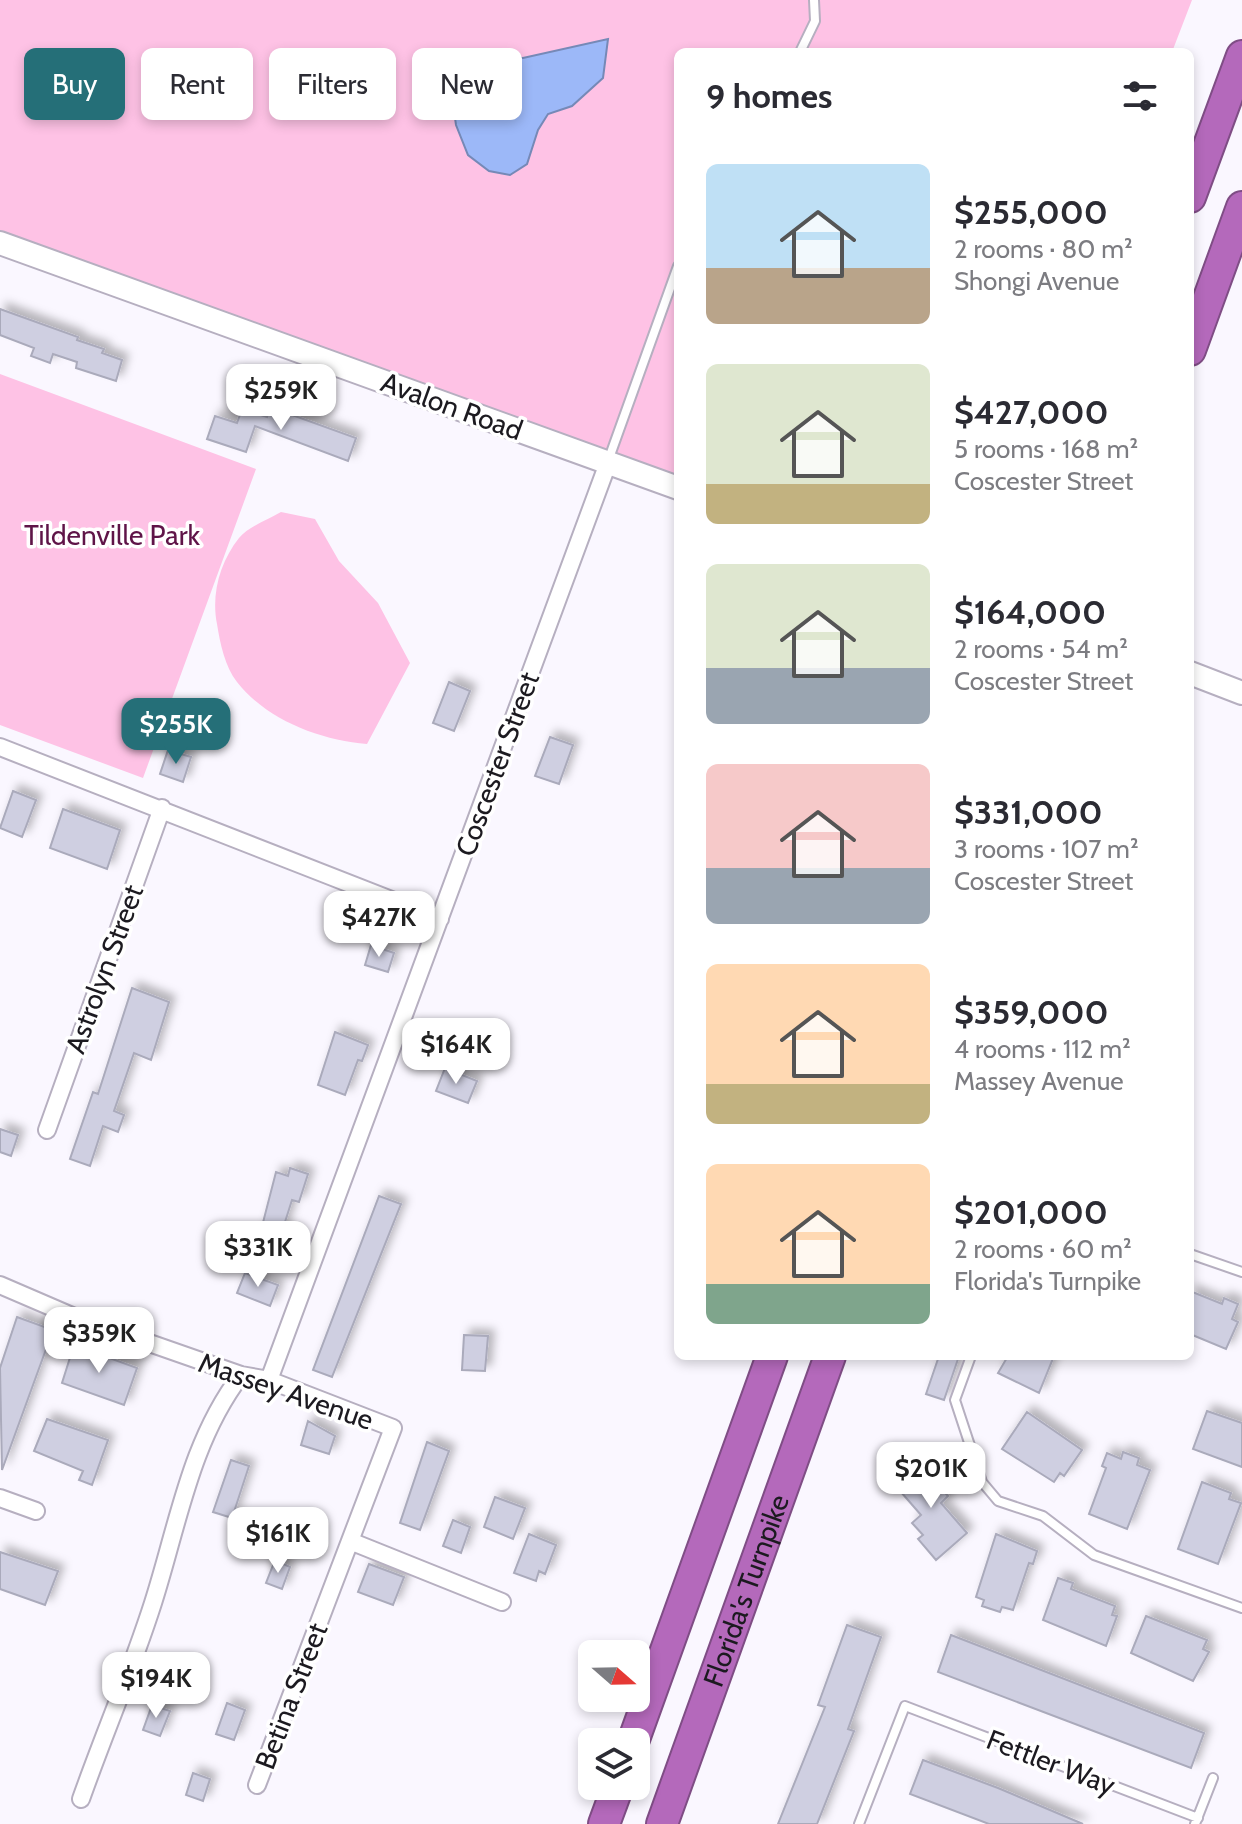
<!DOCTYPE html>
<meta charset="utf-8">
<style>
body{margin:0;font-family:Cabin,sans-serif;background:#f2f2f3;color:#2b2b33;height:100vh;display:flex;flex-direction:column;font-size:30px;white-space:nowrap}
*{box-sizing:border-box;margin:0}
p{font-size:26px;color:#7c7c81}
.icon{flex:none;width:44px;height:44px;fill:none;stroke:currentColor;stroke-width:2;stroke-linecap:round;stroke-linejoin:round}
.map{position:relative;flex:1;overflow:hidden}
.side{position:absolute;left:674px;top:48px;width:520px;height:1312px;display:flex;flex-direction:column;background:#fff;border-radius:12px;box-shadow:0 4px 12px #0003}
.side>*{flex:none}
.top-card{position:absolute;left:24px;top:48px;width:530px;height:72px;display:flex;gap:16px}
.needle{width:52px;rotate:110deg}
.fabs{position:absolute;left:578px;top:1640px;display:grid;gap:16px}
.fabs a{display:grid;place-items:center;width:72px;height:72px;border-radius:12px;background:#fff;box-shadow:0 4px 12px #0003;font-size:40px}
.price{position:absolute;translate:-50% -68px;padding:0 18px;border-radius:16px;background:#fff;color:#222;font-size:26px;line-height:52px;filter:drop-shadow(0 2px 4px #0008)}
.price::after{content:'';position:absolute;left:50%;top:48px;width:24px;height:18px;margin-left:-12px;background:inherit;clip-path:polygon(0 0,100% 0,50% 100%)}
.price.on{background:#256f78;color:#fff}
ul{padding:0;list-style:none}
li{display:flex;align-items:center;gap:24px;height:200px;padding:0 32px}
li span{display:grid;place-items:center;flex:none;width:224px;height:160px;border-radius:12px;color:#555}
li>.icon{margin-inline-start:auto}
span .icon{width:96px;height:96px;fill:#fffc;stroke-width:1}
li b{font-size:34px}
h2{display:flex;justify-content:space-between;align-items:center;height:96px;padding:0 32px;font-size:34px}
.tag{padding:0 28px;border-radius:12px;background:#fff;box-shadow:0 4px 12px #0003;font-size:28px;line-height:72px}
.tag.on{background:#256f78;color:#fff}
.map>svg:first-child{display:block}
</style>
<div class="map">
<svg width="1242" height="1824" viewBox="0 0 1242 1824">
<defs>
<filter id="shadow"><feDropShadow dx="6" dy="-6" stdDeviation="4" flood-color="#0004"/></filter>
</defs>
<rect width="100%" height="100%" fill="#faf7ff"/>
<path fill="#fec2e5" d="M0,0H1192L1172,52H678V488L0,243Z
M0,374L256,469L143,778L0,725Z
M281,512L315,519L339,561L378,603L410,663L367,744C320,740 267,720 237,682C225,667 220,643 217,624C211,594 220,562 239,538C248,527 269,519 281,512Z"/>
<path fill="#9cb8f8" stroke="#7689b7" stroke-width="2" d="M608,39L603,78L572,106L548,114L538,130L527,164L510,175L489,171L468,155L456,125L450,83L465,53L523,58Z"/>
<path fill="#cfcfe1" stroke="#aab" stroke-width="2" filter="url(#shadow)" d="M0,309L78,337L77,340L104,349L102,353L122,360L116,381L76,368L77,362L53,354L50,363L31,356L34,348L0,335Z
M270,407L356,438L348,461L255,426L246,452L207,439L215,416L237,423L242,409L267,417Z
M449,682L470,691L454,731L433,723Z
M550,737L573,745L559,784L535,776Z
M168,750L191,757L183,782L160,774Z
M13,791L36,800L22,837L0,828Z
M63,809L120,830L107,869L50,848Z
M371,945L394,953L388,972L365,965Z
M132,988L169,1002L151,1060L134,1053L114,1111L124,1115L118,1132L103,1126L90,1166L70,1159L93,1092L98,1094Z
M335,1032L368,1045L362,1061L358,1060L345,1095L318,1085Z
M445,1068L477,1081L468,1103L436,1091Z
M0,1129L18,1135L11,1156L0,1152Z
M290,1168L308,1174L299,1202L292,1200L278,1244L259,1238L276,1172L288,1176Z
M379,1196L401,1204L332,1377L313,1370Z
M245,1273L278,1285L270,1306L237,1293Z
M1190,1291L1222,1304L1224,1298L1238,1304L1232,1319L1238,1322L1226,1349L1190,1334Z
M17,1317L53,1330L2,1470L0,1368Z
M464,1335L488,1336L485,1371L462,1370Z
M74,1345L137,1368L124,1405L62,1383Z
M939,1356H959L944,1400L926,1394Z
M1008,1356H1054L1039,1393L998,1373Z
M1207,1411L1242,1423V1467L1193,1449Z
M1027,1412L1082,1450L1064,1476L1060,1473L1054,1482L1002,1449Z
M47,1419L108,1440L92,1485L79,1480L83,1471L34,1451Z
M308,1421L335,1436L329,1454L301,1445Z
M427,1442L449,1451L420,1530L400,1523Z
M1123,1452L1139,1458L1137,1465L1150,1470L1127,1529L1089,1514L1106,1468L1102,1466L1107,1453L1121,1459Z
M231,1460L249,1466L232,1518L213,1512Z
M917,1464L925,1473L935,1465L947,1479L939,1486L948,1496L941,1503L967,1533L936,1560L918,1539L923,1535L912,1523L921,1515L894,1484Z
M1202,1482L1231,1493L1229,1499L1241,1503L1218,1564L1178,1549Z
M495,1497L525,1508L513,1539L484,1527Z
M453,1520L470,1527L461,1553L443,1546Z
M529,1534L556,1545L545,1574L539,1571L536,1581L514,1573Z
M996,1534L1037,1551L1033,1564L1029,1563L1013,1610L1002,1607L1000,1612L982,1606L984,1600L976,1597Z
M0,1552L58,1571L45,1605L0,1589Z
M275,1560L290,1567L282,1589L266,1583Z
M369,1564L404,1577L393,1605L358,1592Z
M1058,1578L1073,1583L1071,1589L1115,1606L1112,1615L1117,1616L1106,1646L1043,1620Z
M1146,1616L1207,1640L1203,1649L1209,1652L1193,1681L1131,1653Z
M847,1625L881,1637L848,1729L854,1731L817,1824H778L825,1707L818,1705Z
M951,1635L1204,1733L1191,1768L938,1672Z
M227,1703L245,1710L234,1740L216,1734Z
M152,1705L170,1711L160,1736L143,1730Z
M923,1760L998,1788L1083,1824H989L910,1794Z
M193,1773L210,1779L203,1801L186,1795Z"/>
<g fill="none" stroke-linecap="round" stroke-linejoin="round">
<g stroke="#b6afc0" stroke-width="12">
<path id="lane" d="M800,52L815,21L814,0
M608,461L678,266
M1190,1254L1242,1272
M971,1356L955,1400L982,1482L998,1501L1043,1516L1094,1555L1242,1608
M859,1824L905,1706L1198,1818
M1195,1824L1213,1778"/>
</g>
<g stroke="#b6afc0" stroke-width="20">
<path id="street" d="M0,747L440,919
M47,1130L162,808
M0,1285L72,1316L241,1375L269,1380L393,1428L257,1785
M269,1380L608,463
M0,1498L36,1511
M350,1541L502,1602
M81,1799C104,1734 132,1669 153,1603C178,1525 190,1442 241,1375"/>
</g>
<g stroke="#b6afc0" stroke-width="26">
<path id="secondary" d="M0,243L678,488
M1190,673L1242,693"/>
</g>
<g stroke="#7f4d85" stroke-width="34">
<g id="highway">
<path d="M1190,197L1242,56"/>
<path d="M1190,350L1242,207"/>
<path d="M633,1742L772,1356"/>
<path d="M604,1824L618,1786"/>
<path id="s1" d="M662,1824L830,1356"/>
</g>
</g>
<use href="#lane" stroke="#fff" stroke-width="8"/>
<use href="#street" stroke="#fff" stroke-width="16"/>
<use href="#secondary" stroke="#fff" stroke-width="22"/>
<use href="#highway" stroke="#b469bb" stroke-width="30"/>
</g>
<g text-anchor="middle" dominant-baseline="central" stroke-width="7" stroke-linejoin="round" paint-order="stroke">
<g font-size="28" fill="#1c1a20" stroke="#fff">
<text transform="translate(452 406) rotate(20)">Avalon Road</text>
<text transform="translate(497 764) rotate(-70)">Coscester Street</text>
<text transform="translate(104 969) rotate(-70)">Astrolyn Street</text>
<text transform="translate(286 1391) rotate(19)">Massey Avenue</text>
<text stroke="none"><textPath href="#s1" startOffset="248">Florida's Turnpike</textPath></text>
<text transform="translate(291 1696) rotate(-69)">Betina Street</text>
<text transform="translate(1051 1762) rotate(21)">Fettler Way</text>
</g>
<g font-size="28" fill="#5f1448" stroke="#fff">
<text x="112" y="535">Tildenville Park</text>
</g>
</g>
</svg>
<div class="fabs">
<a><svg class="needle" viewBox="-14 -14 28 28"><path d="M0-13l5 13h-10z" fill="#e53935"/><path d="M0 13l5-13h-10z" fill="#7c7c81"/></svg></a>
<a><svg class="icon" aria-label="layers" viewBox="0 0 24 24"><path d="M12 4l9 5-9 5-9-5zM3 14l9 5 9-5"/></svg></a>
</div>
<b class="price" style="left:281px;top:432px">$259K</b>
<b class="price on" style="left:176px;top:766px">$255K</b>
<b class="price" style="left:379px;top:959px">$427K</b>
<b class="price" style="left:456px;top:1086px">$164K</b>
<b class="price" style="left:258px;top:1289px">$331K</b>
<b class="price" style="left:99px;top:1375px">$359K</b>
<b class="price" style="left:931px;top:1510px">$201K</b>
<b class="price" style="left:278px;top:1575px">$161K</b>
<b class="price" style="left:156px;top:1720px">$194K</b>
<div class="top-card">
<a class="tag on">Buy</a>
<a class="tag">Rent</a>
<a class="tag">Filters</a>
<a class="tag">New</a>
</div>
<section class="side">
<h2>9 homes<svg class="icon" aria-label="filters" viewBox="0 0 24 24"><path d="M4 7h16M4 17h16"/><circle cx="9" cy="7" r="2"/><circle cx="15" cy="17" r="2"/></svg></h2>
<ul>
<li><span style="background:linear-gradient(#bfe0f5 65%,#b9a48a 0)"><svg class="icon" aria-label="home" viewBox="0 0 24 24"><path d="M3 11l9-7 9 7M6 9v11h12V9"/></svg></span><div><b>$255,000</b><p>2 rooms · 80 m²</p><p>Shongi Avenue</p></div></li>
<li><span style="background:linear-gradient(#dfe7d0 75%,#c2b280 0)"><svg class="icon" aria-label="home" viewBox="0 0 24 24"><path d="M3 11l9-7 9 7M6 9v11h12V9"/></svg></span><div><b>$427,000</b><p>5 rooms · 168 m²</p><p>Coscester Street</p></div></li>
<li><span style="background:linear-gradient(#dfe7d0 65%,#9aa5b1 0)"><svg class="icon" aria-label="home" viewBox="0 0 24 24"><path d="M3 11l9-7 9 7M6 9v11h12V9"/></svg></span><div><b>$164,000</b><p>2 rooms · 54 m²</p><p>Coscester Street</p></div></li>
<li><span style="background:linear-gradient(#f6c9c9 65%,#9aa5b1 0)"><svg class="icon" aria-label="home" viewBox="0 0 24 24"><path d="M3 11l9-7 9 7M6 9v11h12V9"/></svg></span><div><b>$331,000</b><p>3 rooms · 107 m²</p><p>Coscester Street</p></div></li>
<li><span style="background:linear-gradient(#ffd9b3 75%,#c2b280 0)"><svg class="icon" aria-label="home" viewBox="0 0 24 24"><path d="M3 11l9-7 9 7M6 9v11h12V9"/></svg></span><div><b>$359,000</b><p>4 rooms · 112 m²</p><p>Massey Avenue</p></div></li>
<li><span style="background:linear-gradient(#ffd9b3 75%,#7fa58c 0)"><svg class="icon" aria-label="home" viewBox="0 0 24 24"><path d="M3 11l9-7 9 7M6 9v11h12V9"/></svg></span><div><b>$201,000</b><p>2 rooms · 60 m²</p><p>Florida's Turnpike</p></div></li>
</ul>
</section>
</div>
